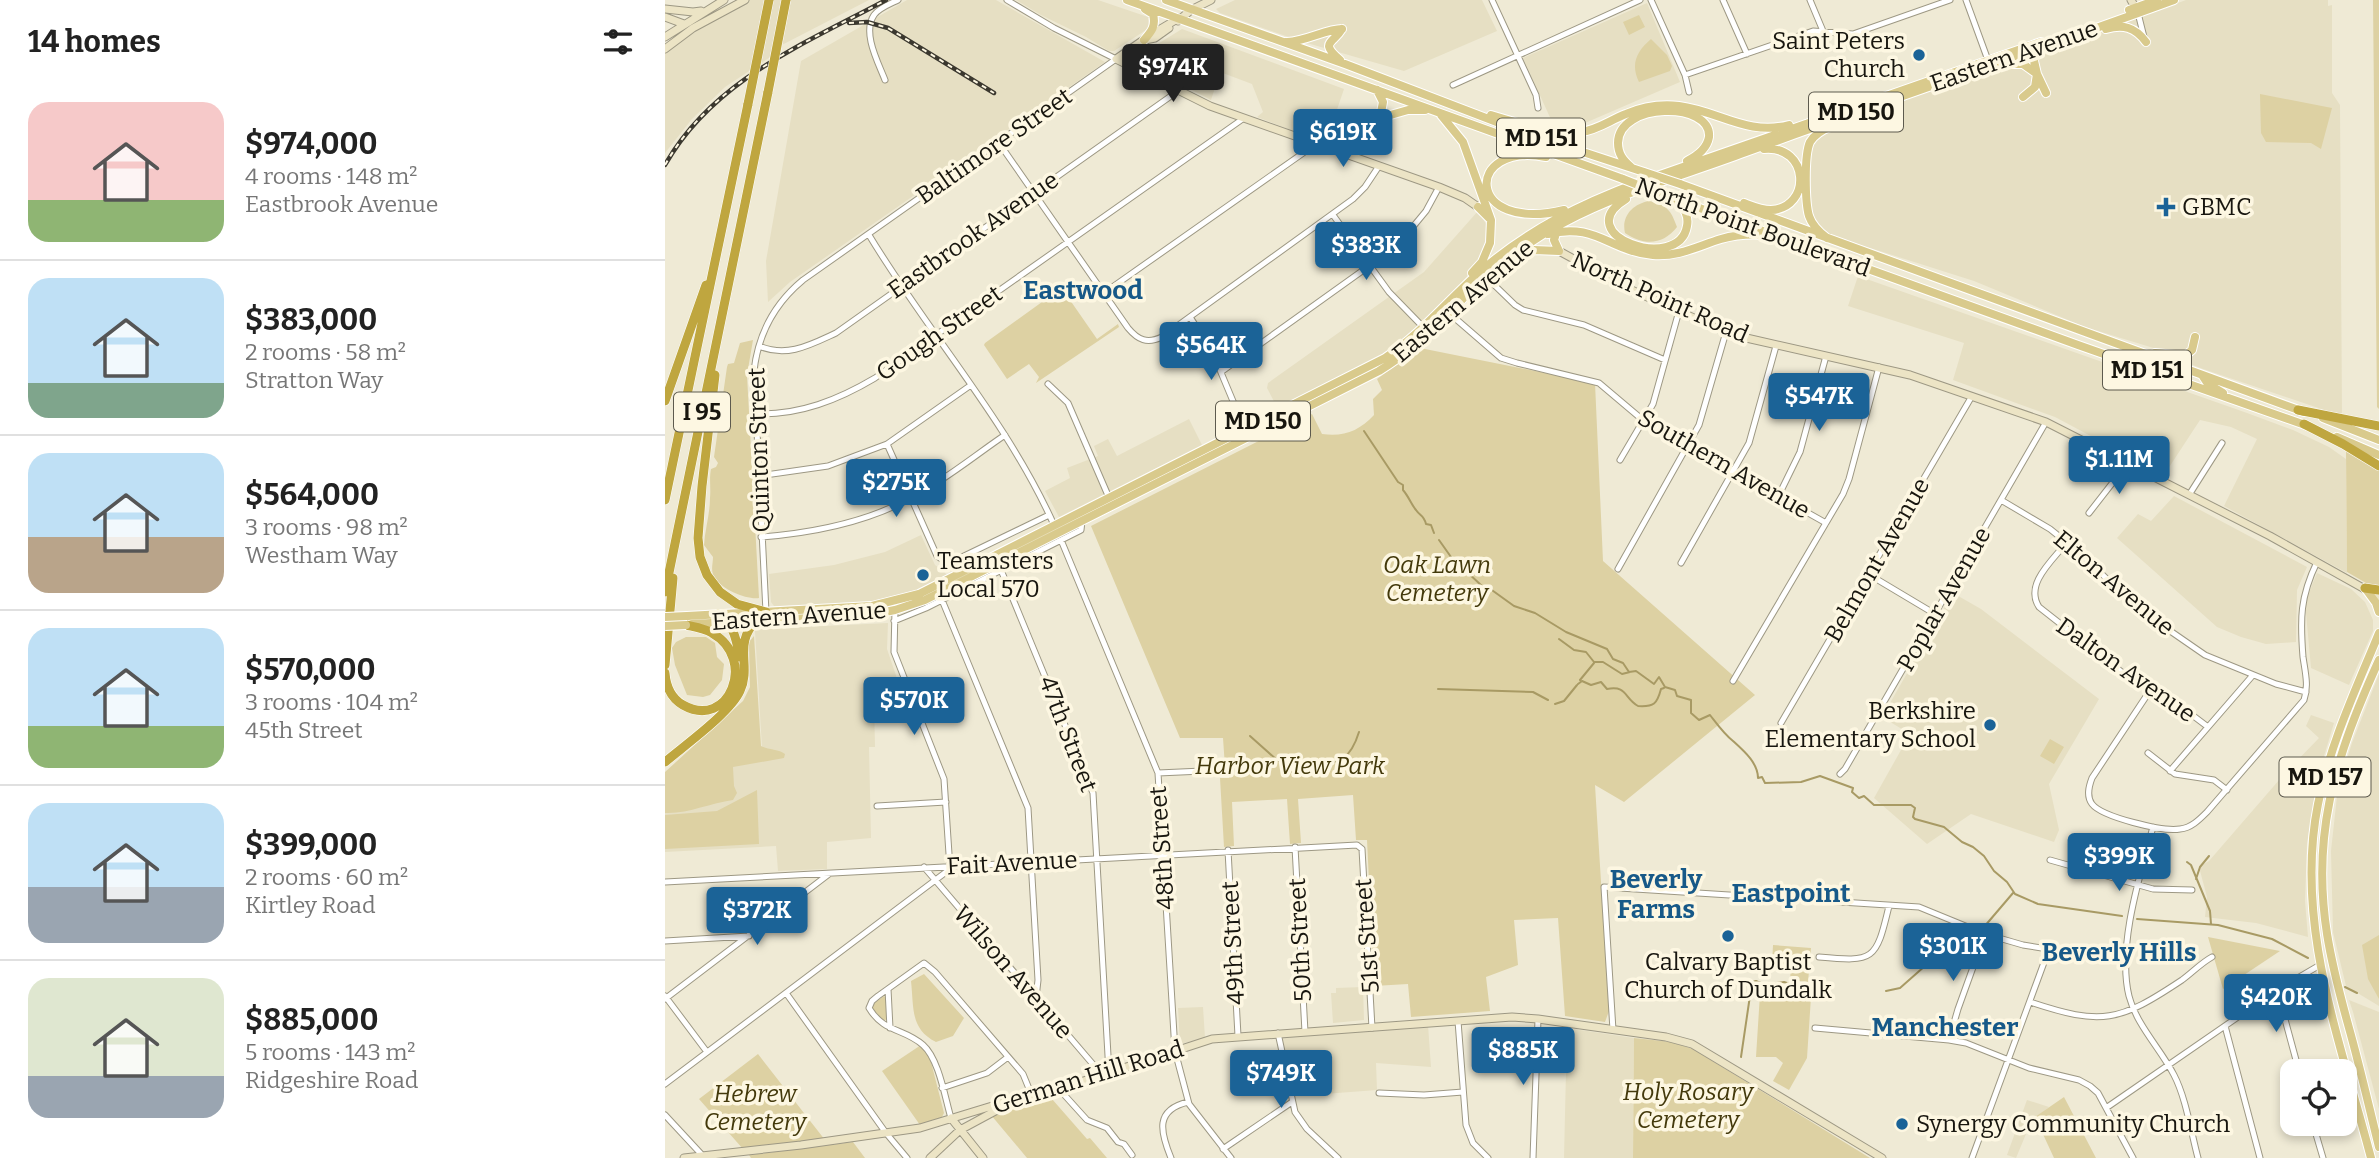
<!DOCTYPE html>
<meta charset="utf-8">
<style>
body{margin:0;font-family:Bitter,serif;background:#f6f6f6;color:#222;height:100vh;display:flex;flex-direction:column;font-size:26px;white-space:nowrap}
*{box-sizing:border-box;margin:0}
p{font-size:23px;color:#767676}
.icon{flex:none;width:38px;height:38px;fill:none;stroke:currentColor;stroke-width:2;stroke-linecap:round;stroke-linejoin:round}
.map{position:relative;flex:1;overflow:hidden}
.sheet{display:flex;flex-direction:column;background:#fff;width:665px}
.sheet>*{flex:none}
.buttons{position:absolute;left:1615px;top:1059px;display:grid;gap:14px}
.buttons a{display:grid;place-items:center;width:77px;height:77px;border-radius:14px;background:#fff;box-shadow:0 4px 10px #0003;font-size:35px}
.price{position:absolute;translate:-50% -60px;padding:0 16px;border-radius:7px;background:#1b6397;color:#fff;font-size:23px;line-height:46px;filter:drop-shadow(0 2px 4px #0008)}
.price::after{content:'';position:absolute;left:50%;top:42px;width:21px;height:16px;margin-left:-10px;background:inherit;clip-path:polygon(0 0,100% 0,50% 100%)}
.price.current{background:#222;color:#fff}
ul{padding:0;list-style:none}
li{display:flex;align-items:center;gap:21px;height:175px;padding:0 28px}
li+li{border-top:2px solid #e0e0e0}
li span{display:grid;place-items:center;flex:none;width:196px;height:140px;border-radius:21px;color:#555}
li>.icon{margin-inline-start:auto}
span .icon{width:84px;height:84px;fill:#fffc;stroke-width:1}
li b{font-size:30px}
h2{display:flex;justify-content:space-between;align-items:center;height:84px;padding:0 28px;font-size:30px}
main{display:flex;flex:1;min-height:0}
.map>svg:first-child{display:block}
</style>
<main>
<section class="sheet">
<h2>14 homes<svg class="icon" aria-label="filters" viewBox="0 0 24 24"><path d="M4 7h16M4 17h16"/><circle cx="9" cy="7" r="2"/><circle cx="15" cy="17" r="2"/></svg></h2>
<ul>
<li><span style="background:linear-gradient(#f6c9c9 70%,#8fb573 0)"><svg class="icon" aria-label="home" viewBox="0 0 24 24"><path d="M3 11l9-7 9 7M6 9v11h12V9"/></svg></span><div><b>$974,000</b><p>4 rooms · 148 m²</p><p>Eastbrook Avenue</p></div></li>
<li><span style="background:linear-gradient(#bfe0f5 75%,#7fa58c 0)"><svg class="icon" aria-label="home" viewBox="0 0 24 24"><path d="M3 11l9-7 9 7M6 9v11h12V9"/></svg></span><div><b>$383,000</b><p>2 rooms · 58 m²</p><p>Stratton Way</p></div></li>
<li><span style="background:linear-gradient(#bfe0f5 60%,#b9a48a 0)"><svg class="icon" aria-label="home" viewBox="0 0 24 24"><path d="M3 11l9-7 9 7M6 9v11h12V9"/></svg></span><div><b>$564,000</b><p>3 rooms · 98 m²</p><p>Westham Way</p></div></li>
<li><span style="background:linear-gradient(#bfe0f5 70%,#8fb573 0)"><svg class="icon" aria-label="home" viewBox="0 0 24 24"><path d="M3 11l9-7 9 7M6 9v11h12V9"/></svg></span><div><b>$570,000</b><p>3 rooms · 104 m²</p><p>45th Street</p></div></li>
<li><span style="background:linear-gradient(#bfe0f5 60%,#9aa5b1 0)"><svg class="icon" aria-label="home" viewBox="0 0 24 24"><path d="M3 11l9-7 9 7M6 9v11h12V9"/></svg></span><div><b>$399,000</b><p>2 rooms · 60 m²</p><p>Kirtley Road</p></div></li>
<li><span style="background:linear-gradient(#dfe7d0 70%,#9aa5b1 0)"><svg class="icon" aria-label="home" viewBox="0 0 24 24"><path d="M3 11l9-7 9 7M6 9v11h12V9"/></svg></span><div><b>$885,000</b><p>5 rooms · 143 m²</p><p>Ridgeshire Road</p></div></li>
</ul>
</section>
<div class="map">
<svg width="1714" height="1158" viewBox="0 0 1714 1158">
<rect width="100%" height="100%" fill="#efead5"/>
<path fill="#e6dfc3" d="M78,0H204L111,48L113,52L60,87L27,119L0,153V52Z
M242,0H331L440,62L125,282L103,302L101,261L136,61Z
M351,0H433L483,17L484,28L449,51H444L421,37L376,15Z
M570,0H817L832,31L739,71L635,41L555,13L551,9Z
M1521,0H1663V6L1667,5V93L1675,105L1677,416L1538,369L1515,360L1508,354L1420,327L1309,281L1180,240L1159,232L1148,221L1145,204V150L1151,137L1161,130L1237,98L1370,56Z
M982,3L1015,82L920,123L888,124L858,58Z
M517,29L679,89L663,136L649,139L592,117L598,112L587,84L555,72L546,100L483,67L478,53Z
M813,211L823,227L822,242L818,252L801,278L764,319L721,355L613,409L602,388L603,383L759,272Z
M1193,276L1582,413L1628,430L1664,447L1681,459L1682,573L1559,506L1592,439L1566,427L1535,420L1499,475L1390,417L1288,380L1299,343L1183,306Z
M524,419L537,445L394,517L380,491L405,478L402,468L433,456L429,446L443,439L452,456Z
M1509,496L1642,567L1632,590L1631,642L1601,644L1576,637L1552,627L1452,538L1473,514L1486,521Z
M256,535L270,565L278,570L283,577L254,590L219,601L199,604L109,606L106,602L104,574L169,565L220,552Z
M1652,573L1686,589L1700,602L1708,620V631L1684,685L1646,668L1640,602Z
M1288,593L1316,609L1434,699L1384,784L1394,830L1389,842L1306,814L1262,844L1209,798L1245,734L1217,717Z
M223,623L222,649L236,690L209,702L210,747H204L206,838L162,842V869L113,871L111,846L0,852V803L97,748L90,631L96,629Z
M1714,674V1006L1681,986L1668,932L1666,851L1673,787L1687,743Z
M1646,715L1669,723L1655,769L1642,843L1640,901L1643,937L1591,923L1540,917L1542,897L1534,867L1544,861L1621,772L1654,738L1641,726Z
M698,987L699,1020L668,1023L666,993H671V988Z
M1684,1000L1714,1012V1109L1688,1012Z
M538,1007L540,1038L515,1044L513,1008Z
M763,1025L766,1067L711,1063L712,1090L659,1094L653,1074L624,1081L617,1037Z
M902,1028L969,1038L968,1158H899Z
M1362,1100L1384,1107L1366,1122L1351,1158L1342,1155Z"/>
<path fill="#ddd1a3" d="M1708,0H1714V409L1712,407Z
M974,15L980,27L964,35L958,22Z
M986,39L1002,55L1007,66L1005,71L974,82C965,64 972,51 986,39Z
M1595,94L1667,108L1656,149L1646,143L1601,142L1596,133Z
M984,201C1002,205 1006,210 1012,227C998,245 979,246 960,233C956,216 968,204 984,201Z
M395,289L398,290L432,339L453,324L454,327L371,383L374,377L364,364L342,379L319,345L320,343Z
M88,340L82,375L94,598C83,600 57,590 50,578C45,571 48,564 48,557L39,545C40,529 45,514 45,498C46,488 44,479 46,469L51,467L53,463L49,457L62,367L63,364L69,363L75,343Z
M755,348L930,383L938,561L1090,695L959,802L930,785L944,1011L940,1022L900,1016L893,918L849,920L853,965L821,977L825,1011L746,1017L743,984L709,986L702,840H691L688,795L633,799L636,843L625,844L622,799L567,802L569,846L559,847L555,778H564L563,767H560L558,738H515L426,526L647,414L657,434C679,437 694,431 709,415L708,399L717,390L712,379Z
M1681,450L1714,469V588L1708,587L1682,572Z
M89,636L96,746C103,750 114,749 120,754L119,758L68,767L69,786L72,793L68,800C45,803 23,814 0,813V772L78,701L85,687L84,642Z
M21,637H41L50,643L52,657L59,664L57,680L45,695L38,697L22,695L10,665L7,648L11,642Z
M1385,739L1399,747L1389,764L1375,756Z
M92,790L94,844L0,849V815L52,811Z
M1714,935V999L1703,979L1697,945Z
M1543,937L1615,951L1558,989Z
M1108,945L1146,948L1143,982L1125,980L1126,966L1107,965Z
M259,974L299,1018L288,1036L271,1042C245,1029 249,1008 246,981Z
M1095,994L1146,997L1142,1058L1124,1090L1108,1081L1118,1063L1111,1057H1091Z
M219,996L221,998L223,1019L217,1021L207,1008L208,1004Z
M969,1038L1007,1042L1028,1049L1205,1158H968Z
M256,1045L265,1058L279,1113L277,1117L255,1125L217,1071Z
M93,1054L160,1140L78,1149L34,1099Z
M1399,1097L1431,1158H1389L1370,1117Z
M387,1099L422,1139L425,1138L442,1158H362L326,1115Z
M188,1142L200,1158H86L84,1155Z"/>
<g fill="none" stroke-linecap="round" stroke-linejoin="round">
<path stroke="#a89a64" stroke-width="2" d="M699,431L733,482L738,485V490C744,497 746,504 751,510C755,516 759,515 761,524L766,525L769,533
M774,540L786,557L817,586L824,588L849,606L870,613L901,632L942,649L948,659L958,663L964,672L971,671L989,684L994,677L1000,687L1010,690L1012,696L1026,700V713L1034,720L1045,715C1052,724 1059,734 1068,741C1079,751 1093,763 1093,778L1097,777L1100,783L1136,782L1155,776L1188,788L1187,792L1194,798L1199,796L1209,805H1246L1250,808L1248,817L1250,819L1279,827L1297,842L1308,847L1319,856L1329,871L1342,882L1350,894L1373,904L1457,916
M894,639L909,650L921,652L929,662H938L957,674L965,672
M915,680L929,663
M913,684L917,681L926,685L936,682L942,689C962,685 959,698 973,706C989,707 992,704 996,689L999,688
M773,689L868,692L883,700
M890,704L899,701L912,685
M585,736L612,760L628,770
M627,772C658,756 680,777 694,732
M1522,862L1526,865L1545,911L1546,924
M1531,879L1535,867L1544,856
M1472,919L1553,925L1607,939L1643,958
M1319,927L1348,893
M1680,987L1692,993
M1221,991L1235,988L1269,958
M1076,1057L1087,982L1091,981L1100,985L1119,982L1131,986L1151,987"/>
<g stroke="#9d9884" stroke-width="7">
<path id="street" d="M827,0L871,95L873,108
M986,0L1020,75L1024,92
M1058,0L1082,54
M1145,0L1158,31
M1301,0L1324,63
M1473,13L1479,37
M1020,75L1148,31L1188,34L1285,0
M220,80C213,62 197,33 209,15C214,8 225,4 233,0
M788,85L975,0
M334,143L463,328C473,340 482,344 497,337L688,199L700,187L714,166
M668,215L724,292L760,329
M204,235C263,333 342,420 389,525
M821,277L850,305L858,310L919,325L1000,360
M439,293L651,144
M784,313L836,358L852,363L934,383L979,421L1161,523
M525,317L547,351L583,437
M94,346C122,358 145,345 171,333L513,91
M556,372L732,246L761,211L774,187
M383,384L403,403L445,500
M91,414C135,415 173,400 210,378L579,118
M222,444L272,556L279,561L295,558L384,515
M955,460L988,404L1014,311
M93,476L163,466L222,444L306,385
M1524,495L1557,443
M1113,497L1135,452L1161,356
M1336,500L1385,529L1416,554L1472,608L1540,655L1611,684L1641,692
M1424,513L1463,463
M96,537C148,533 200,523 246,498C279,481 309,456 340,435
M396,540L493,773L510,1051L524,1104L566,1158
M1402,542C1388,560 1359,584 1374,607L1458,673L1510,702L1543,727
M1016,563L1084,443L1111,346
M953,569L1034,425L1061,332
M336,570L428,793L444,1073
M1203,574L1270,614
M277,600L363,808L373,980L371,998
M101,612L89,371C93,335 109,304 138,280L451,59L389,28L342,0
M229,621L261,608L416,530L417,521
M1068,681L1178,494L1184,479L1214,367
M1486,689L1427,778C1424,786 1421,796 1427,804C1437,817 1498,832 1515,829C1526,828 1534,820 1542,812L1639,700C1644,686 1640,671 1638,657C1635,619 1635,597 1652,562
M1116,723L1307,396
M1483,753L1510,774L1549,780L1562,790
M1505,771L1588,675
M493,773L560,770
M1175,774L1180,769L1381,422
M212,806L281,802
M1488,827C1475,875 1452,947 1464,996C1472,1026 1495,1048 1509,1075C1521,1098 1526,1132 1533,1158
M630,847L640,1032
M563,850L573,1036
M1385,860L1488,889L1527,890
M259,867L438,1076
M0,882L692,845L697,849L707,1028
M0,941L84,936
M1154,957C1209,962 1211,961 1224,906
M223,989L225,1028
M1612,990L1634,1071
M121,993L221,1133L242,1158
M0,996L42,1052
M0,999L164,874
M1365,1002C1437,1026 1454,1022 1517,980C1528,972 1536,963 1547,957
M793,1021L801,1125L808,1143L823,1158
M1560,1026L1595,1158
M1150,1028L1284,1040L1301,1043L1364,1068L1414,1080L1425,1086L1433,1093L1468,1158
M948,1030L939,887L1254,907L1320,934L1358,945L1401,952L1462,957
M613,1033L630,1112L642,1129L673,1158
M1284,1040L1293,1009L1320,934
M0,1084L285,869L279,779L229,652L230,610
M277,1088L322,1073L343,1057
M394,1089L422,1120L442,1128L453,1142L459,1144L467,1155
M714,1093L759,1095L798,1092
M1441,1108L1612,990L1655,965
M0,1115L38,1156
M286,1118C280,1098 274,1059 258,1045C239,1028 219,1033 204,1008L207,1001L213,996L259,963L270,972L358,1074L367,1096
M1648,1124L1658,1158
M558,1149L627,1102
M506,1158C495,1131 490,1110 523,1102
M868,1158L873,1019
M1307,1158L1384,949"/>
</g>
<g stroke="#9d9884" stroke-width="9">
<path id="secondary" d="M1466,0L1473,12
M0,9L28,12L36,11
M0,17L19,24
M514,18L487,34L451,59L545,106L774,187L800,198L813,207
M513,21L526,10L546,0
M0,37L59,0
M480,40L490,38L504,28
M0,49L28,28L80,0
M652,144L715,118
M894,251L960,287L1049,327L1077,337L1245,375L1381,422L1605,536L1714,597
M286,1118L318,1158
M19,1158L136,1145L255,1128L337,1103L394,1089L547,1039L847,1017L873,1019L1001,1037L1027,1044L1217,1158
M265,1158L295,1130L334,1109"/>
</g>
<g stroke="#fff" stroke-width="10">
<path id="primary" d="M462,0L958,179
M501,0L680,64L863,134L979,172
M1464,10L1492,0
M1441,29C1458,24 1470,27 1481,42
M479,40C487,31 491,26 488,14L480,9
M622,42C642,41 661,29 677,29
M1374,47L1371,49L1369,61L1372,74L1381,93
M675,60C654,42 668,44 677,29
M1342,64H1358L1372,74L1370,87L1358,97
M712,90L718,102L715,118
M776,115L798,142L826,220L825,243L817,262L807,273
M826,115C856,123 885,137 916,132C933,130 945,120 961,114C977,107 996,104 1014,106C1054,111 1082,136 1124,125
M715,118L743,110H760
M881,157C799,141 799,234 899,210
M966,167C958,160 953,154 953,143C953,102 1047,101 1044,137C1042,149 1032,156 1022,161
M1015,184L1639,412
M993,193L1413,345L1643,426
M961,199C902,235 1014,274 1022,226C1024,216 1019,207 1012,202
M1079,203C1087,206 1096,210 1106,210C1147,208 1145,145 1099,149
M813,207L824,218
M883,234C931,222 944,251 988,255C1014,257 1033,246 1056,239C1070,235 1086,234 1100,235
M1162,238C1154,232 1147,225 1144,216C1140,202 1139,155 1145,142C1150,134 1159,129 1167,126
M853,256L869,250L894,251L889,240L892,230
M1490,353L1520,356L1527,350L1530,337
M1537,375L1543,384L1558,393
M1658,418L1714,440
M1672,437L1714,455
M1700,588L1711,603L1714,612
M22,616L207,606L254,594L720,358C757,333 782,301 816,271C863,230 916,204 975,182L1376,42
M27,624L205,615L230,610L260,600L714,371C754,347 776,320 809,288C835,262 866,240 898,223C956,192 1020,175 1081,152C1223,100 1367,52 1509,0
M1714,660C1688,717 1665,776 1659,838C1652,907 1666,963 1684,1028C1695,1067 1704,1107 1714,1147
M1706,1158C1676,1043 1629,924 1653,804C1665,744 1691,689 1714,633"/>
</g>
<g stroke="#fff" stroke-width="10">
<path id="highway" d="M50,375L37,486L33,538L35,557L42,575L55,592L72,604L101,612
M0,401L41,285
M1633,410L1714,426
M1639,424L1678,444L1714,466
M0,500L83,104
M1700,588L1714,590
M0,592L103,92
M53,614C69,623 71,640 75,657
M0,665L8,578
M0,673C1,686 6,698 18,705C64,731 93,659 47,633C39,628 30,627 21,625
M0,762C20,745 65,713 75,691C87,665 67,644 92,620"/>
</g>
<use href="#street" stroke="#fff" stroke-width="5"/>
<use href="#secondary" stroke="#ece4c5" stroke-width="7"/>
<use href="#primary" stroke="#d9ca8c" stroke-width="8"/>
<use href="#highway" stroke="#bfa63f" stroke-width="9"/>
<g stroke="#3b382f" stroke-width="4.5">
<path id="rail" d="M184,23L202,22L223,28L329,93
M0,165C48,80 139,44 221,0"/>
</g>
<use href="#rail" stroke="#fdf7e2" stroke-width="2" stroke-dasharray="5" stroke-linecap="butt"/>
<g stroke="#fff" stroke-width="10" stroke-linecap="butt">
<path id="primary-bridge" d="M979,172L1015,184
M958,179L993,193
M0,617L22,616
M0,626L21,625"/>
</g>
<g stroke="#fff" stroke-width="10" stroke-linecap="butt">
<path id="highway-bridge" d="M103,92L121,0
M83,104L104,0"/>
</g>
<use href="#primary-bridge" stroke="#d9ca8c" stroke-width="8"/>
<use href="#highway-bridge" stroke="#bfa63f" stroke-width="9"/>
</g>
<g fill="#1b6397" stroke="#fdf7e2" stroke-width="2.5">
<circle cx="1254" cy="55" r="7"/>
<path d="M1497.5 196.5h7v7h7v7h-7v7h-7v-7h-7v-7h7z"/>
<circle cx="258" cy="575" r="7"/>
<circle cx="1325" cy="725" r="7"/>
<circle cx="1063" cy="936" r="7"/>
<circle cx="1237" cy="1124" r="7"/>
</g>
<g text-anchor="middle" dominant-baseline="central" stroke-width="7" stroke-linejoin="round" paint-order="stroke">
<g fill="#fdf7e2" stroke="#5d5a4e" stroke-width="2">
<rect x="1144" y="92.5" width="94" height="39" rx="5"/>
<rect x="832" y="118.5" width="88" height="39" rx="5"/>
<rect x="1438" y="350.5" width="88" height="39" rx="5"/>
<rect x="9" y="392.5" width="56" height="39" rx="5"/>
<rect x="551" y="401.5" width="94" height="39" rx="5"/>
<rect x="1614.5" y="757.5" width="91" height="39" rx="5"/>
</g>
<g font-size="23" font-weight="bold" fill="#18160f">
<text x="1191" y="112">MD 150</text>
<text x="876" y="138">MD 151</text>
<text x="1482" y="370">MD 151</text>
<text x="37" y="412">I 95</text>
<text x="598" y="421">MD 150</text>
<text x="1660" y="777">MD 157</text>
</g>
<g font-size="24" fill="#18160f" stroke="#fdf7e2" text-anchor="start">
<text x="1240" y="41" text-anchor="end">Saint Peters<tspan x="1240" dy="28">Church</tspan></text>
<text x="1517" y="207">GBMC</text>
<text x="272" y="561">Teamsters<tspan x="272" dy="28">Local 570</tspan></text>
<text x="1311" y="711" text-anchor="end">Berkshire<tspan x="1311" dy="28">Elementary School</tspan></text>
<text x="1063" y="962" text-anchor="middle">Calvary Baptist<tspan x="1063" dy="28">Church of Dundalk</tspan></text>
<text x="1251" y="1124">Synergy Community Church</text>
</g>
<g font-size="24" fill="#18160f" stroke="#fdf7e2">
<text transform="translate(1349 56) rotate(-19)">Eastern Avenue</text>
<text transform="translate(329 146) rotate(-35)">Baltimore Street</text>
<text transform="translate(1088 227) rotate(20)">North Point Boulevard</text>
<text transform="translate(308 235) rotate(-35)">Eastbrook Avenue</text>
<text transform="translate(995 297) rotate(24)">North Point Road</text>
<text transform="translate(798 301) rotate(-40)">Eastern Avenue</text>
<text transform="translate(274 333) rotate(-35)">Gough Street</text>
<text transform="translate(94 450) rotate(-92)">Quinton Street</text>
<text transform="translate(1059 464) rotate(30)">Southern Avenue</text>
<text transform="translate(1212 560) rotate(-60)">Belmont Avenue</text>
<text transform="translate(1449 583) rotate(40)">Elton Avenue</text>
<text transform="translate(1279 599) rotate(-60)">Poplar Avenue</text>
<text transform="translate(134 616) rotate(-4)">Eastern Avenue</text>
<text transform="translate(1461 670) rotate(35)">Dalton Avenue</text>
<text transform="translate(403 734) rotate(69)">47th Street</text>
<text transform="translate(497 848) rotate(-94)">48th Street</text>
<text transform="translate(347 863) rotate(-3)">Fait Avenue</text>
<text transform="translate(702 936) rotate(-94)">51st Street</text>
<text transform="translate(635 940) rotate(-93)">50th Street</text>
<text transform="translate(568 943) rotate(-93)">49th Street</text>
<text transform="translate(348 972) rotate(49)">Wilson Avenue</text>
<text transform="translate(423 1077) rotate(-17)">German Hill Road</text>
</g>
<g font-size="24" font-style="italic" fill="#43390b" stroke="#fdf7e2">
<text x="772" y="565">Oak Lawn<tspan x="772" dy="28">Cemetery</tspan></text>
<text x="625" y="766">Harbor View Park</text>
<text x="1023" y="1092">Holy Rosary<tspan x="1023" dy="28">Cemetery</tspan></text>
<text x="90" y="1094">Hebrew<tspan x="90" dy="28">Cemetery</tspan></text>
</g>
<g font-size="26" font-weight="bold" fill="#175988" stroke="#fdf7e2">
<text x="418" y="290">Eastwood</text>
<text x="991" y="879">Beverly<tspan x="991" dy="30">Farms</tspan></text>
<text x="1126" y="893">Eastpoint</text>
<text x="1454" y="952">Beverly Hills</text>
<text x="1280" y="1027">Manchester</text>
</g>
</g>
</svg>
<div class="buttons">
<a><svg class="icon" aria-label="locate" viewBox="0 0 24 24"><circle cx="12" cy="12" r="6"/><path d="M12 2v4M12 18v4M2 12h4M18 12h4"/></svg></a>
</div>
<b class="price current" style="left:508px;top:104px">$974K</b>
<b class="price" style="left:678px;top:169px">$619K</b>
<b class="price" style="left:701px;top:282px">$383K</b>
<b class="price" style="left:546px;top:382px">$564K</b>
<b class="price" style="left:1154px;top:433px">$547K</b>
<b class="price" style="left:1454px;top:496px">$1.11M</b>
<b class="price" style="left:231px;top:519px">$275K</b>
<b class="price" style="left:249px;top:737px">$570K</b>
<b class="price" style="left:1454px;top:893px">$399K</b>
<b class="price" style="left:92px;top:947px">$372K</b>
<b class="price" style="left:1288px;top:983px">$301K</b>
<b class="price" style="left:1611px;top:1034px">$420K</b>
<b class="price" style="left:858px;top:1087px">$885K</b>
<b class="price" style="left:616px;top:1110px">$749K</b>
</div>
</main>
